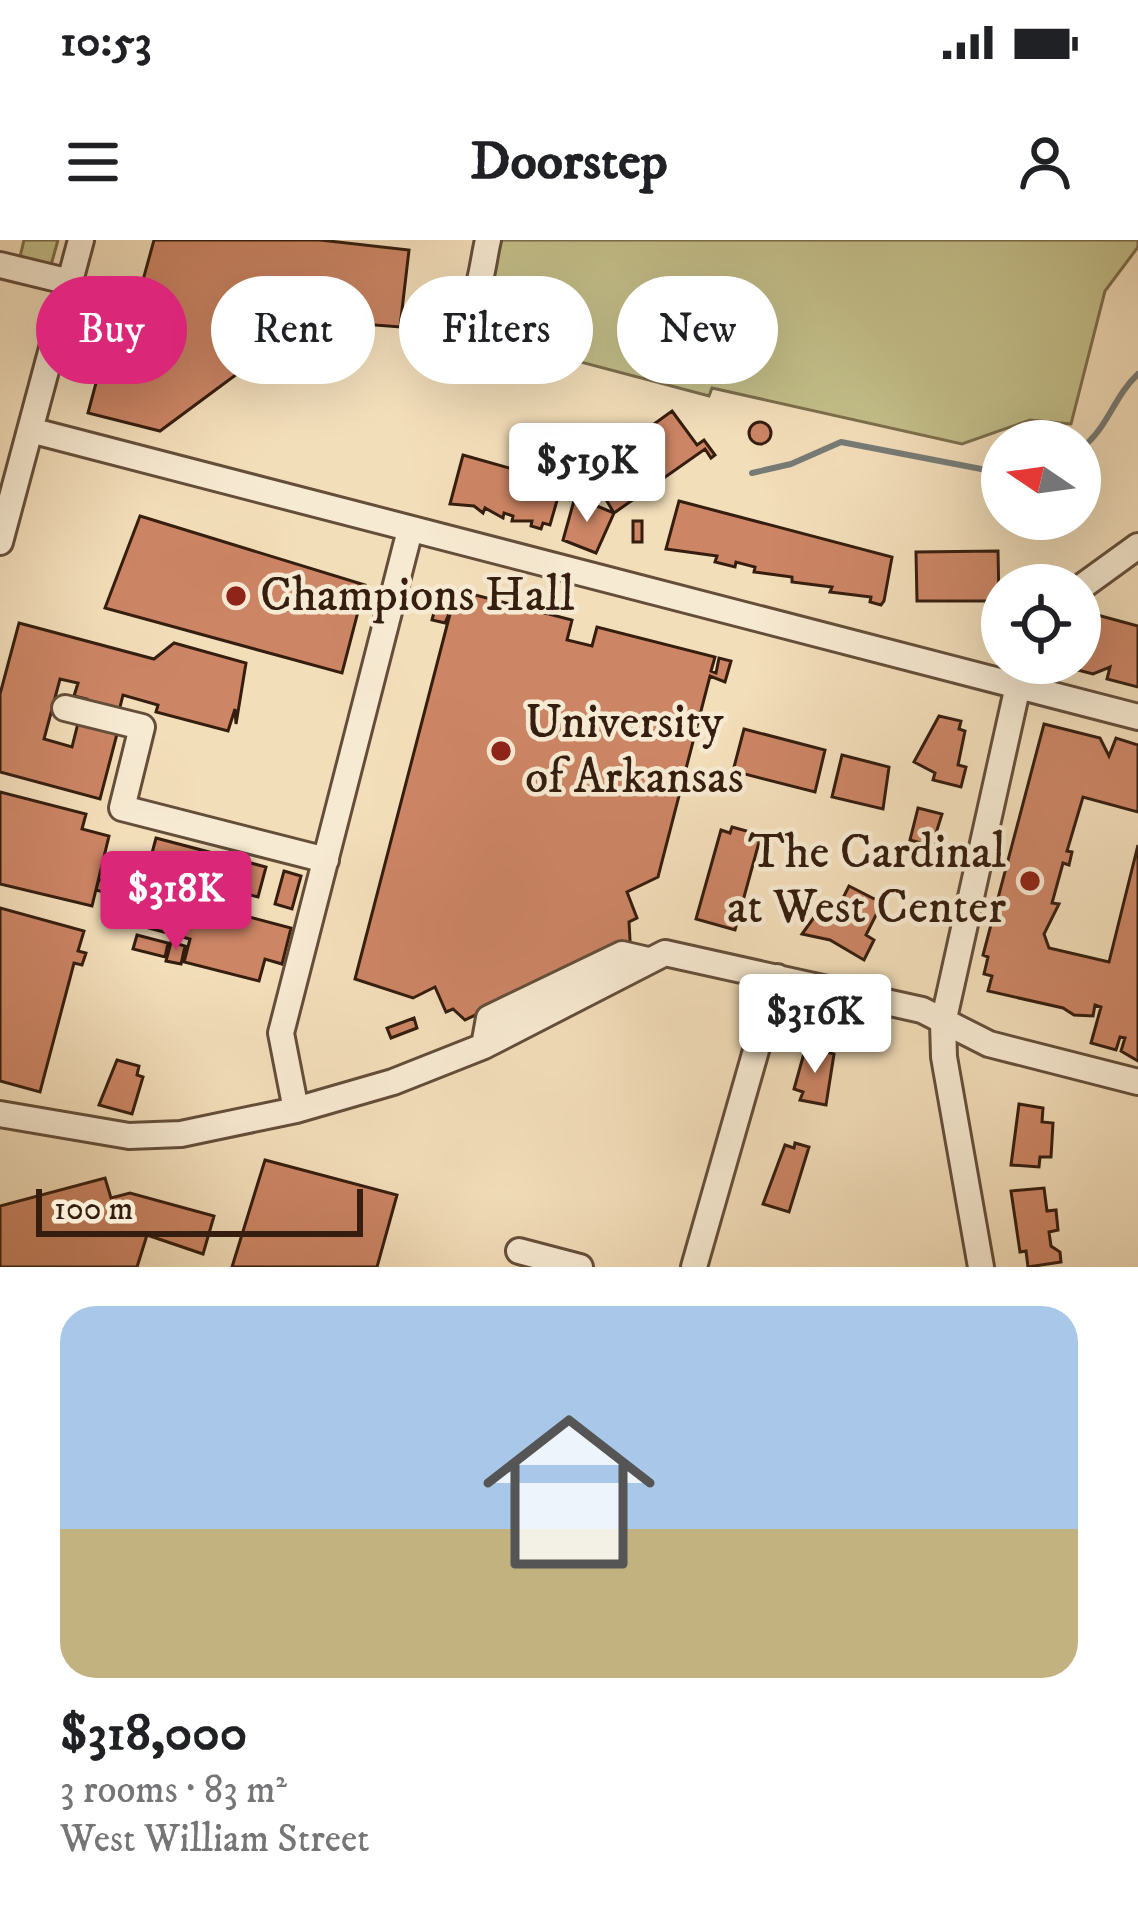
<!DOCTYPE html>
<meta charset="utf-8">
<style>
body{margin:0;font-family:"IM FELL DW Pica",serif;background:#f2f2f2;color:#202124;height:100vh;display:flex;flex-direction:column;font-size:45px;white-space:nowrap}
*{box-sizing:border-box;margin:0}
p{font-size:39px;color:#757577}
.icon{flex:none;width:66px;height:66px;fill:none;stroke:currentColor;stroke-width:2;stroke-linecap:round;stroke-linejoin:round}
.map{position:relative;height:1027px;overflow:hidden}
.drawer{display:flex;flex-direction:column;background:#fff;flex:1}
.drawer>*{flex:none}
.top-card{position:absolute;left:36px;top:36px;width:1068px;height:108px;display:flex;gap:24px}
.needle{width:78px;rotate:283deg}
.fabs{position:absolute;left:981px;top:180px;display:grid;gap:24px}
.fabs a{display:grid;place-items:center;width:120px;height:120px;border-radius:50%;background:#fff;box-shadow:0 12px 48px #0002;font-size:60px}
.scale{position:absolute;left:36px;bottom:30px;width:327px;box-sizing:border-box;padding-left:12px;border:6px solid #351e0f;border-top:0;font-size:33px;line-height:42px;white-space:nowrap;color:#351e0f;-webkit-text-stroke:9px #f7ead2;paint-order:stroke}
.price{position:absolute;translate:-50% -102px;padding:0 27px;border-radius:12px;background:#fff;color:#222;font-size:39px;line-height:78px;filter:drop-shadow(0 3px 6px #0008)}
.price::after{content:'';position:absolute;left:50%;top:72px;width:36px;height:27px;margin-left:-18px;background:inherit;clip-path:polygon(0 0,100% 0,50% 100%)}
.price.active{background:#db2777;color:#fff}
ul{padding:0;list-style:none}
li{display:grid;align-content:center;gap:24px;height:636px;padding:0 60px}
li+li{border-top:3px solid #e0e0e0}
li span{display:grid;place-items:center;height:372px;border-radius:36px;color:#555}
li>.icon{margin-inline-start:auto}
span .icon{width:216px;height:216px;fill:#fffc;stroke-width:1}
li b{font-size:51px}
.chip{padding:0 42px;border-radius:54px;background:#fff;box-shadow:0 12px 48px #0002;font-size:42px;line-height:108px}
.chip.active{background:#db2777;color:#fff}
.status{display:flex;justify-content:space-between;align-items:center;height:84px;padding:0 60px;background:#fff;direction:ltr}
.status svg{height:33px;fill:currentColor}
header{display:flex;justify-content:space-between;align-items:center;height:156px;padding:0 60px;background:#fff;font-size:54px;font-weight:800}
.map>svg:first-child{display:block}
</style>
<div class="status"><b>10:53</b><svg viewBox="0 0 49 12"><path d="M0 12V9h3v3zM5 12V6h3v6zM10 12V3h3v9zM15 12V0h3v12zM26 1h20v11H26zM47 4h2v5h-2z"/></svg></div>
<header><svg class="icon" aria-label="menu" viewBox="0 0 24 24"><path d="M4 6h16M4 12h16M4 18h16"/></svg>Doorstep<svg class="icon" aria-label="person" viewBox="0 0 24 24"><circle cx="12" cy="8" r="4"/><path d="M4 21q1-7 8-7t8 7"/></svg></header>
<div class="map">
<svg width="1138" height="1027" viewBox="0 0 1138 1027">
<rect width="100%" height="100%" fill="#f3deba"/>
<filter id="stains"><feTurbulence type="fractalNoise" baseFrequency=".00167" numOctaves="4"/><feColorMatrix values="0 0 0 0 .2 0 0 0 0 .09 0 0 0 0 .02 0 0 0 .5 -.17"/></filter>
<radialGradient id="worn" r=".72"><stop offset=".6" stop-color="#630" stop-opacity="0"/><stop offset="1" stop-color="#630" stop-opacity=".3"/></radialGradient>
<path fill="#c3bf8a" stroke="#7c6e4c" stroke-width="3" d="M24,0H58L48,36L17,30Z
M488,0H1138V7L1105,51L1071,184L1030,180L962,204L712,148L709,156L456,89Z"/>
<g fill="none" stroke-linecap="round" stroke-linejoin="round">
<path stroke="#767b76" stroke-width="6" d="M1080,209C1108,189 1113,157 1138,134
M752,233L791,224L841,202L1002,233"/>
</g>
<path fill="#cc8565" stroke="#351e0f" stroke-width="3" d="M154,0H320L409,10L400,87L310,80L160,191L88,173L108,98L126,102Z
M672,171L697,205L704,200L715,215L711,218L705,209L614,273L589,231Z
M749 193a11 11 0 1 1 22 0a11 11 0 1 1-22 0Z
M463,215L562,243L550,285L543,283L541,289L531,286L532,281H512L513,276L504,273L503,278L485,268L483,273L474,266L450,264Z
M575,257L614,273L596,313L563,300Z
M679,261L892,317L884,361L881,365L870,362L871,357L830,352L832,347L792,342V337L754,332L755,327L736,322L735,327L715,322L717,316L666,309Z
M140,276L365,345L342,433L105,368Z
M633,281H642V302H633Z
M998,311L999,361H917L916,312Z
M441,346L452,349L448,365L456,350L572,380L567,400L592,406L597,387L715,417L711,431L716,433L719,418L731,421L725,442L710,436L658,637L627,652L637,678L629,682L630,700L465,780L453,769L446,772L435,747L413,758L355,739L451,370L445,383L432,380Z
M1090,373L1138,386V447L1107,439L1110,427L1093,434L1070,428L1080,423V381Z
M19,383L154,419L174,403L246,423L236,484L235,469L228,491L156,472L158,465L123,455L118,475L85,466L87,459L74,456L78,443L60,439L44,499L72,507L78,483L117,494L100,559L0,532V454Z
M939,476L961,481L959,489L965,491L958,525L966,527L961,547L933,540L935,533L914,522Z
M1044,484L1100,498L1109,516L1116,498L1138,505V572L1083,557L1067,611L1072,612L1069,625L1063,623L1052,663L1059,664L1044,694L1049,708L1109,722L1138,605V821L1121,811L1125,798L1120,797L1116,810L1091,803L1101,767L1095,765L1093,776L1074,775L1063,768L988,751L992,736L984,734L988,717L983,715Z
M744,489L825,510L815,552L733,531Z
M842,515L889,527L883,569L832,557Z
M0,552L86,574L82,589L109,596L92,666L0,644Z
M918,568L942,574L932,606L910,600Z
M732,587L761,595L735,690L696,679L721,590L730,593Z
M156,598L266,627L258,657L148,628Z
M284,631L301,636L292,669L275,664Z
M99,639L135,648L132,660L96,650Z
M849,646L882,663L866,695L874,700L864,720L830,700L802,694L815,676L832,680Z
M136,647L291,688L282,724L265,719L259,741L184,722L190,699L126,682Z
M0,668L84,691L78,711L86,713L82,725L74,723L40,852L0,841Z
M137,695L168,703L165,717L133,709Z
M171,702L185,706L181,724L166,721Z
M414,778L417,788L391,798L387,788Z
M806,806L834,814L826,865L800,860L803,852L794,849Z
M117,820L139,826L137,835L143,837L132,874L99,865Z
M1019,864L1043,868L1042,882L1053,883L1051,917H1040L1039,927L1011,925Z
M795,903L809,907L789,972L763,964L785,905L794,908Z
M265,920L397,955L377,1027H232Z
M105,938L111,958L130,953L214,976L203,1014L147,995L137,1027H0V966Z
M1044,948L1047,971L1056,970L1058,990L1049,992L1051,1006L1060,1012L1061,1022L1028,1027L1026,1011L1020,1012L1011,951Z"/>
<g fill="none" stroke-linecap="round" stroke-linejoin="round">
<g stroke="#644e3a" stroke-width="30">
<path id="minor" d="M0,25L70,42
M446,92C479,82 481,29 488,0
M30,190L1138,477
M0,302L81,0
M1080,348L1138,306
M65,468L142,487L122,568L326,620
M484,806L489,778L622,714L648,720
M296,870L281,793L410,290
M0,874L129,896L181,894L296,870L393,842L484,806L665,713L922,770L989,804L1138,842
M519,1011L580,1027
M694,1027L777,737
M981,1027L944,817L943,783L1023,423"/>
</g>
<use href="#minor" stroke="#f7ead2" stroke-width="24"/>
</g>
<g fill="#8f2418" stroke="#f7ead2" stroke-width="4.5">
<circle cx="236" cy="356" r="12"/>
<circle cx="501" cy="511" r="12"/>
<circle cx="1030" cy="641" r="12"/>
</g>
<g text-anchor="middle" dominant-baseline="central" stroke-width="9" stroke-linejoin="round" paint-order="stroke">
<g font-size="48" fill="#351e0f" stroke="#f7ead2" text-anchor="start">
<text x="260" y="356">Champions Hall</text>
<text x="525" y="483">University<tspan x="525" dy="55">of Arkansas</tspan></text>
<text x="1006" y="613" text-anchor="end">The Cardinal<tspan x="1006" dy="55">at West Center</tspan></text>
</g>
</g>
<rect width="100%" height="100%" filter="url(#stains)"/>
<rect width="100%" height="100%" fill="url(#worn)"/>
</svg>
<div class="fabs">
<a><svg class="needle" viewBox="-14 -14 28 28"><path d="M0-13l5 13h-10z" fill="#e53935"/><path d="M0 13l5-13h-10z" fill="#757577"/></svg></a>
<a><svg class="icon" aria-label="locate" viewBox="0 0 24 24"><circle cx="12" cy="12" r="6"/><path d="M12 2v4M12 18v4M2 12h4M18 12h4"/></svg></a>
</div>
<div class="scale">100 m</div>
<b class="price" style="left:587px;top:285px">$519K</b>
<b class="price active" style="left:176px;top:713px">$318K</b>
<b class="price" style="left:815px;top:836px">$316K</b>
<div class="top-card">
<a class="chip active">Buy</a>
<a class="chip">Rent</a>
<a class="chip">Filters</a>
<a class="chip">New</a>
</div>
</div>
<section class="drawer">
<ul>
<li><span style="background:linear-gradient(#a9c7e8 60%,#c2b280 0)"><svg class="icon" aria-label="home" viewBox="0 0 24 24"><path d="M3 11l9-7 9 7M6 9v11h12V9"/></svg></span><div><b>$318,000</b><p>3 rooms · 83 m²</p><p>West William Street</p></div></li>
</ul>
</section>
